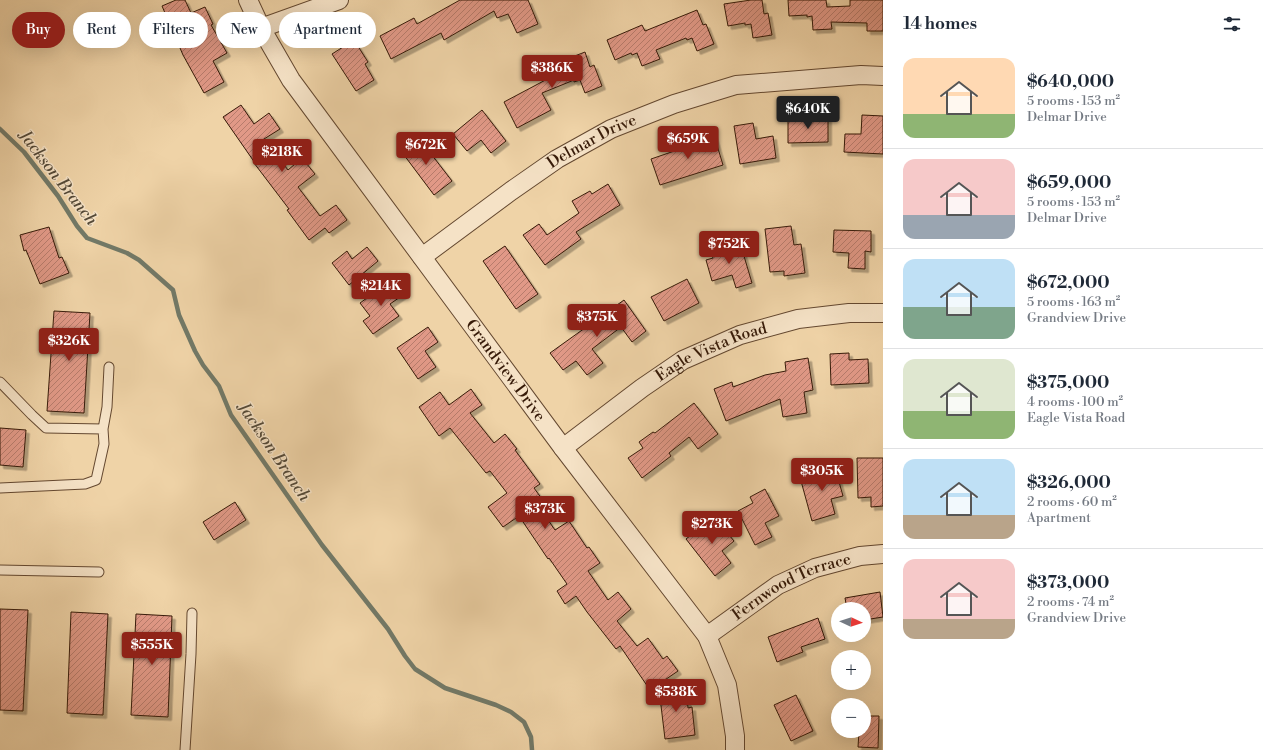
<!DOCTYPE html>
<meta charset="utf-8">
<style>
body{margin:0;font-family:"Libre Bodoni",serif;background:#f2f2f3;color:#1f2937;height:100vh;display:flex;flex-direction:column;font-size:15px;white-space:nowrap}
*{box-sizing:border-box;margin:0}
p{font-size:13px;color:#747a83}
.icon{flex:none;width:22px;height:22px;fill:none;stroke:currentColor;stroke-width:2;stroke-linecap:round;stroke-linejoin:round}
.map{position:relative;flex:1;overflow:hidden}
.details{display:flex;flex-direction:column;background:#fff;width:380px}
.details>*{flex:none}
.banner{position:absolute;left:12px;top:12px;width:380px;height:36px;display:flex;gap:8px}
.needle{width:26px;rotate:94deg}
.controls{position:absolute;left:831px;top:602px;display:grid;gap:8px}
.controls a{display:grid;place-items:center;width:40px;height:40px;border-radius:50%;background:#fff;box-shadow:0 4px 16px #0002;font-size:20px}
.price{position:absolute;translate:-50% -34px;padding:0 9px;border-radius:4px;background:#8f2418;color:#fff;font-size:13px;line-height:26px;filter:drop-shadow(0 1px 2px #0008)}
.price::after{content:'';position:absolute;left:50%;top:24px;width:12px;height:9px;margin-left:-6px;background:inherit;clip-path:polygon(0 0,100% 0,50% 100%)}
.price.on{background:#222;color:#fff}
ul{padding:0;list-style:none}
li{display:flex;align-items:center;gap:12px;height:100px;padding:0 20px}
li+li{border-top:1px solid #e0e1e3}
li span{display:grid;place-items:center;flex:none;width:112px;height:80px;border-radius:12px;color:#555}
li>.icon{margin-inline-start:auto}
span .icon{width:48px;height:48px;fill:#fffc;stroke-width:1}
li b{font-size:17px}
h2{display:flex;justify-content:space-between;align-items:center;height:48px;padding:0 20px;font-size:17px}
.pill{padding:0 14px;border-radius:18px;background:#fff;box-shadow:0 4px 16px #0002;font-size:14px;line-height:36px}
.pill.on{background:#8f2418;color:#fff}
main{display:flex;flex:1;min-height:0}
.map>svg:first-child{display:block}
</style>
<main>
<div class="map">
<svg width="883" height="750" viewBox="0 0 883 750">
<defs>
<pattern id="building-hatch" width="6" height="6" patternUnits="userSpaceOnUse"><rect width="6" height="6" fill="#e19987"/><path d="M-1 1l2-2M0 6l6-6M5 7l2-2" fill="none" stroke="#b77c6c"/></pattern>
<filter id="shadow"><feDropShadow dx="3.5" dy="3.5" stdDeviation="0" flood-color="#0004"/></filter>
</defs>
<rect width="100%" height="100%" fill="#efd3a7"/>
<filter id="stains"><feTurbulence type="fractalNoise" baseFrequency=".005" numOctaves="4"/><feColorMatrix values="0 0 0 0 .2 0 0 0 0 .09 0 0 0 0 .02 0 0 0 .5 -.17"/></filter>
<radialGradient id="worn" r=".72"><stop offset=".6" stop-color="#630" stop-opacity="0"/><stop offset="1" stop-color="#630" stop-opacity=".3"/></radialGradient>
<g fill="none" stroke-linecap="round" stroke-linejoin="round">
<path stroke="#727967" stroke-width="4.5" d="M0,129L24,152L58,196L77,226L87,238L127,253L139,260L173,290L179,315L195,351L203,365L219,386L231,415L322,545L388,629L405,656L415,669L445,688L496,705L511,712L524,722L531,737L532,750"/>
</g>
<path fill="url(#building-hatch)" stroke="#361a08" filter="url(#shadow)" d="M176,0H185L191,13L205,7L213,24L211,25L227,53L213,61L224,82L204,93L183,55L162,6Z
M460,0H528L538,24L517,33L508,14L497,18L494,11L444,40L441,33L391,59L380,36L414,18L417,24Z
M751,0H762L764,14L768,13L772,35L753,38L751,24L745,25V23L728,26L724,4Z
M788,0H826L827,7L850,6V0H883V31H867V23L831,22L832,29L813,30L812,16L807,17V15L789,16Z
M697,10L703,25L706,24L714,44L697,51L692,38L687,40L686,38L656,50L660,59L642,66L637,53L632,55L631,53L615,60L607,40L642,25L645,31Z
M354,40L368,62L365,64L374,80L356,91L332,54Z
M585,52L590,67L594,65L602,86L585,93L580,80L574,82V80L542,93L551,110L517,128L504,102L553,76L549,66Z
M241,105L254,124L269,113L280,129L264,139L288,170L302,158L315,174L298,187L320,216L336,205L347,220L329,233L325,228L309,240L287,210L289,209L254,163H255L223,117Z
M482,110L506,141L491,153L481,140L467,151L453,134Z
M862,115L883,116V154L844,152L845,134H861Z
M828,116V142L788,143V118Z
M753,123L756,139L773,136L776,158L740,164L734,126Z
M713,132L723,165L660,185L651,159L689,146L687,141Z
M418,137L452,181L434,195L401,151Z
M608,184L620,205L576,232L581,239L545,265L523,235L539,224L547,235L579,213L572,201L590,191L592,194Z
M791,226L794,245L801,244L805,273L784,276V271L770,272L765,229Z
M49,227L59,258L62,257L69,273L40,284L26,250L24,251L20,235Z
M834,230L871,231V252L865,251V269L848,268L849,253L833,252Z
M721,243L724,252L741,246L752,283L736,288L732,275L712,281L706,260L713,258L709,247Z
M505,246L538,294L516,309L483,261Z
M367,247L378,261L349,285L332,263L347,251L352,259Z
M687,279L699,303L664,321L651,297Z
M392,280L403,295L390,304L399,316L373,334L363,321L370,316L360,303Z
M624,300L646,331L632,342L621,327L592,349L603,363L587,375L576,361L563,370L550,353Z
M54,311L90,313L84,413L47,411Z
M428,327L438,342L425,351L436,367L418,379L397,348Z
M849,353V360L868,359L869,383L831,385L830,354Z
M808,358L813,390L804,392L807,413L783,417L780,399L726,421L714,389L732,382L733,387L765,375L786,371L785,362Z
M471,389L482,405L470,413L494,443L505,434L517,449L515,450L540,484L534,488L542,499L536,503L555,530L569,521L587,548L589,547L600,563L588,571L608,600L618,592L631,609L617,621L637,646L648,638L663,659L667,656L678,671L650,690L620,646L616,649L587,612L576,596L565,604L557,591L567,584L549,558L548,559L519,516L503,527L488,507L507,493L490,471L486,473L450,428L439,436L419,407L440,392L449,405Z
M694,403L718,434L698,449L689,437L669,453L671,456L642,478L628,458L643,448L639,442L653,432L655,433Z
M0,428L26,430L23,467L0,465Z
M857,458H883V506L871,507V497L858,498Z
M834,464L843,496L831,499L835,514L812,521L801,481L820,476L818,468Z
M765,489L779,516L765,523L772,537L755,545L738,511L753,503L750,497Z
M235,502L246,520L214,540L203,522Z
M714,517L734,541L722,551L731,563L715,576L686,539Z
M880,592L883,617L864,620V609H847L845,598Z
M0,609L28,610L23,711L0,710Z
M71,612L108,614L103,715L67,713Z
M136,614L172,616L168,717L131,715Z
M818,618L825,639L801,647L803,652L777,662L768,637Z
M686,686L688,708L692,707L695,735L665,739L659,689Z
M796,695L813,731L791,741L774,705Z
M864,716H879L878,748L858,747L859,731H864Z"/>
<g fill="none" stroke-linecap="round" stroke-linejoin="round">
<g stroke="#644830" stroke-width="11">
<path id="lane" d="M0,382L32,415L46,428L103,429L104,444L96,480L85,484L0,488
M103,429L107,407L109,367
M0,570L99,572
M185,750L191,654L192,613"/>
</g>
<g stroke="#644830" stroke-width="20">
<g id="street">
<path id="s1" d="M248,0L261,28L291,80L563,448L707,636L727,685L735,736V750"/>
<path d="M261,28L339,0"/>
<path id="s2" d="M422,257L511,191L557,159L611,129L674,104L736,85L861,75L883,76"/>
<path id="s3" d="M563,448L642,388L683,360L740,335L798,319L849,313H883"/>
<path id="s4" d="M707,636L778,585L815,568L860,556L883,554"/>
</g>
</g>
<use href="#lane" stroke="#f5e2c6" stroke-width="9"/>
<use href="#street" stroke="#f5e2c6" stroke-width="18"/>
</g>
<g text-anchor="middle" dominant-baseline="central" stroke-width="3" stroke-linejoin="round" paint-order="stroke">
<g font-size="16" fill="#361a08" stroke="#f5e2c6">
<text stroke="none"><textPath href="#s2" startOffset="206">Delmar Drive</textPath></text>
<text stroke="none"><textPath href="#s3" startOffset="178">Eagle Vista Road</textPath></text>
<text stroke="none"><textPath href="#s1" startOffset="452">Grandview Drive</textPath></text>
<text stroke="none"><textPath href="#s4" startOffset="99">Fernwood Terrace</textPath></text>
</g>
<g font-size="17" font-style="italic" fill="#544937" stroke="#f5e2c6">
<text transform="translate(58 178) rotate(52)">Jackson Branch</text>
<text transform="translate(274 452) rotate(56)">Jackson Branch</text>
</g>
</g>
<rect width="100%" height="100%" filter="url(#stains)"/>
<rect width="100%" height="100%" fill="url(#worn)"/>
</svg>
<div class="controls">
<a><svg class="needle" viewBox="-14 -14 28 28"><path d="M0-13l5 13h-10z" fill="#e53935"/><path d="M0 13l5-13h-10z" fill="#747a83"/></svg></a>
<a>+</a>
<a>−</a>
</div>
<b class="price" style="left:552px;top:89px">$386K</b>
<b class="price on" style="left:808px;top:130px">$640K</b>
<b class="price" style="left:688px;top:160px">$659K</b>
<b class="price" style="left:426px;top:166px">$672K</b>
<b class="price" style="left:282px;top:173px">$218K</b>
<b class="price" style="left:729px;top:265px">$752K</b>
<b class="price" style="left:381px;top:307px">$214K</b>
<b class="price" style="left:597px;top:338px">$375K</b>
<b class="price" style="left:69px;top:362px">$326K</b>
<b class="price" style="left:822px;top:492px">$305K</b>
<b class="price" style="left:545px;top:530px">$373K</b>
<b class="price" style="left:712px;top:545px">$273K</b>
<b class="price" style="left:152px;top:666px">$555K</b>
<b class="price" style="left:676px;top:713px">$538K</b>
<div class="banner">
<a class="pill on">Buy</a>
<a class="pill">Rent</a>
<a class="pill">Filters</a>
<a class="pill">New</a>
<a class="pill">Apartment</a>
</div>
</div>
<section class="details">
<h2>14 homes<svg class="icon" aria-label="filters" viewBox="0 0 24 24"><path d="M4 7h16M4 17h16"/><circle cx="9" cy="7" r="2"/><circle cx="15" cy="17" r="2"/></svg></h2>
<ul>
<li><span style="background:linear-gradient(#ffd9b3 70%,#8fb573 0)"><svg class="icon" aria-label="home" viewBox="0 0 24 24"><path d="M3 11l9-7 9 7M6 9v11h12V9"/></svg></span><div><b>$640,000</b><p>5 rooms · 153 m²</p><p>Delmar Drive</p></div></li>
<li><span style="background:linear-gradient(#f6c9c9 70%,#9aa5b1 0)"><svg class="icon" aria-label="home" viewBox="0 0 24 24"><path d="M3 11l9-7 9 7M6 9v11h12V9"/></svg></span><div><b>$659,000</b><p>5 rooms · 153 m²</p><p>Delmar Drive</p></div></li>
<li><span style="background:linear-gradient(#bfe0f5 60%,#7fa58c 0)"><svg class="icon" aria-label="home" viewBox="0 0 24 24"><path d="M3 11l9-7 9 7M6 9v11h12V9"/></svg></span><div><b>$672,000</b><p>5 rooms · 163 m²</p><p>Grandview Drive</p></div></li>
<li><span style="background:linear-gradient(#dfe7d0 65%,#8fb573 0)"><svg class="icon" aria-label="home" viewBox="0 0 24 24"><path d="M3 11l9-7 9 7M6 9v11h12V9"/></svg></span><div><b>$375,000</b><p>4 rooms · 100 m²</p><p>Eagle Vista Road</p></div></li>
<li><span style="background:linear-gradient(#bfe0f5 70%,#b9a48a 0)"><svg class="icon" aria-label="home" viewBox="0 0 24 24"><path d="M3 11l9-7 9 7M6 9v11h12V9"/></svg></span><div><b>$326,000</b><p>2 rooms · 60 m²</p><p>Apartment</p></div></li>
<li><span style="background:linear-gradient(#f6c9c9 75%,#b9a48a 0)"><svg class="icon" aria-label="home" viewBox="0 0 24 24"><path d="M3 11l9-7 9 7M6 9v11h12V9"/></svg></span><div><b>$373,000</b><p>2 rooms · 74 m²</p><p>Grandview Drive</p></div></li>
</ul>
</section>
</main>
